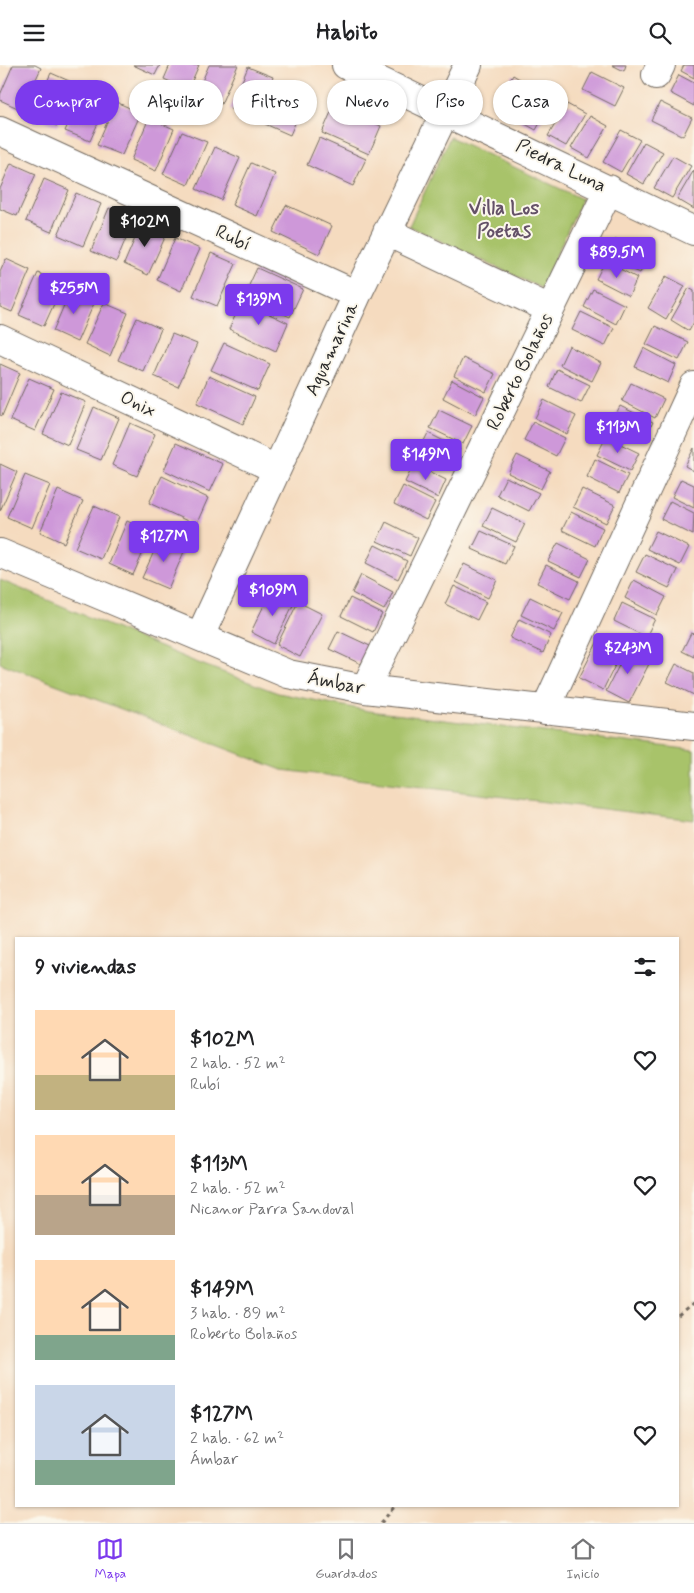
<!DOCTYPE html>
<html lang="es">
<meta charset="utf-8">
<style>
body{margin:0;font-family:Mynerve,sans-serif;background:#f2f2f2;color:#202124;height:100vh;display:flex;flex-direction:column;font-size:19px;white-space:nowrap}
*{box-sizing:border-box;margin:0}
p{font-size:16px;color:#757577}
.icon{flex:none;width:28px;height:28px;fill:none;stroke:currentColor;stroke-width:2;stroke-linecap:round;stroke-linejoin:round}
.map{position:relative;flex:1;overflow:hidden}
.side{position:absolute;left:15px;top:872px;width:664px;height:570px;display:flex;flex-direction:column;background:#fff;border-radius:0px;box-shadow:0 1px 4px #0004}
.side>*{flex:none}
.top-card{position:absolute;left:15px;top:15px;width:665px;height:45px;display:flex;gap:10px}
.price{position:absolute;translate:-50% -42px;padding:0 11px;border-radius:5px;background:#7c3aed;color:#fff;font-size:16px;line-height:32px;filter:drop-shadow(0 1px 2px #0008)}
.price::after{content:'';position:absolute;left:50%;top:30px;width:15px;height:11px;margin-left:-8px;background:inherit;clip-path:polygon(0 0,100% 0,50% 100%)}
.price.current{background:#222;color:#fff}
ul{padding:0;list-style:none}
li{display:flex;align-items:center;gap:15px;height:125px;padding:0 20px}
li span{display:grid;place-items:center;flex:none;width:140px;height:100px;border-radius:0px;color:#555}
li>.icon{margin-inline-start:auto}
span .icon{width:60px;height:60px;fill:#fffc;stroke-width:1}
li b{font-size:21px}
h2{display:flex;justify-content:space-between;align-items:center;height:60px;padding:0 20px;font-size:21px}
.chip{padding:0 18px;border-radius:22px;background:#fff;box-shadow:0 1px 4px #0004;font-size:18px;line-height:45px}
.chip.current{background:#7c3aed;color:#fff}
header{display:flex;justify-content:space-between;align-items:center;height:65px;padding:0 20px;background:#fff;font-size:22px;font-weight:800}
.dock{display:flex;justify-content:space-around;align-items:center;height:70px;border-top:1px solid #e0e0e0;background:#fff;font-size:14px;color:#757577}
.dock a{display:grid;justify-items:center;gap:2px}
.dock .current{color:#7c3aed}
.map>svg:first-child{display:block}
</style>
<header><svg class="icon" aria-label="menu" viewBox="0 0 24 24"><path d="M4 6h16M4 12h16M4 18h16"/></svg>Habito<svg class="icon" aria-label="search" viewBox="0 0 24 24"><circle cx="10" cy="10" r="6"/><path d="M15 15l6 6"/></svg></header>
<div class="map">
<svg width="694" height="1458" viewBox="0 0 694 1458">
<rect width="100%" height="100%" fill="#fbf7ec"/>
<filter id="ink" filterUnits="userSpaceOnUse"><feTurbulence type="fractalNoise" baseFrequency=".02" numOctaves="2"/><feDisplacementMap in="SourceGraphic" scale="10" xChannelSelector="R" yChannelSelector="G"/><feConvolveMatrix kernelMatrix="1 2 1 2 8 2 1 2 1" color-interpolation-filters="sRGB"/></filter>
<filter id="wash" filterUnits="userSpaceOnUse"><feTurbulence type="fractalNoise" baseFrequency=".0096" numOctaves="4" result="noise"/><feDisplacementMap in="SourceGraphic" scale="20" xChannelSelector="R" yChannelSelector="G"/><feGaussianBlur stdDeviation="1.12" result="paint"/><feColorMatrix in="noise" values="0 0 0 0 0 0 0 0 0 0 0 0 0 0 0 0 0 1.4 0 .05"/><feComposite in="paint" operator="in"/></filter>
<g filter="url(#wash)">
<rect width="100%" height="100%" fill="#f5dbbf"/>
<path fill="#a8c36a" stroke="#6a774a" d="M450,72L582,134L541,223L409,161Z
M0,515L193,596L278,628L369,646L694,685V755L282,705L0,598Z"/>
<g id="blocks">
<path fill="#ce98d9" d="M13,0H35L41,3L22,45L0,35V30Z
M133,0H160L155,10Z
M170,0H199L188,25L164,14Z
M209,0H238L221,39L197,28Z
M612,0H626L624,6Z
M684,0H694V13L681,6Z
M248,2L273,12L254,54L230,44Z
M592,7L624,23L615,41L583,25Z
M51,8L76,19L57,61L32,50Z
M513,10L531,21L513,53L495,42Z
M679,10L694,18V41L670,28Z
M283,17L308,28L290,70L265,59Z
M84,23L109,34L90,76L65,66Z
M536,23L554,33L536,65L518,55Z
M116,37L141,48L122,90L97,80Z
M660,37L692,53L683,71L651,55Z
M567,39L585,49L566,81L548,71Z
M334,40L381,61L369,89L322,68Z
M590,51L608,61L589,93L571,83Z
M149,53L174,64L156,106L131,95Z
M621,65L640,75L621,107L603,97Z
M182,67L207,77L188,120L163,109Z
M319,73L366,94L353,121L307,100Z
M644,77L663,87L644,119L626,109Z
M215,82L240,93L221,135L196,124Z
M673,91L691,101L672,133L654,123Z
M11,98L36,109L17,151L0,144V124Z
M251,98L275,109L257,151L232,140Z
M694,105V144L677,134Z
M44,114L69,125L51,167L26,156Z
M76,128L101,139L83,181L58,170Z
M286,140L332,161L319,189L273,167Z
M109,143L134,154L116,197L91,186Z
M142,157L167,168L148,210L124,199Z
M175,173L200,184L181,226L157,215Z
M616,174L649,190L640,208L607,192Z
M211,188L236,199L217,241L193,231Z
M6,194L30,205L12,247L0,242V207Z
M605,196L637,213L629,231L596,214Z
M257,203L303,224L290,252L244,231Z
M38,208L63,219L44,261L19,250Z
M666,211L685,221L666,254L648,243Z
M689,223L694,226V257L689,266L671,255Z
M71,224L96,234L77,277L53,266Z
M593,224L625,240L616,259L584,242Z
M242,236L288,258L276,286L229,264Z
M104,238L128,248L110,291L85,279Z
M581,247L614,263L605,281L572,265Z
M137,253L161,264L143,306L118,295Z
M655,261L688,277L679,295L646,279Z
M172,269L197,279L178,322L154,311Z
M224,278L270,299L258,326L211,305Z
M569,281L601,298L592,316L560,300Z
M644,283L676,300L668,318L635,302Z
M463,293L495,309L486,327L454,311Z
M0,299L20,308L2,351L0,350Z
M557,304L590,320L581,338L549,322Z
M209,311L255,332L243,359L197,338Z
M29,313L54,324L35,366L10,355Z
M452,315L484,332L475,350L443,333Z
M631,318L664,334L655,353L622,336Z
M61,327L86,337L68,380L43,369Z
M544,335L576,351L567,369L535,353Z
M620,341L653,357L644,375L611,359Z
M94,342L119,353L101,395L76,385Z
M439,345L472,361L463,379L430,363Z
M533,357L565,373L556,391L524,375Z
M130,358L155,369L137,411L112,400Z
M428,368L460,384L451,402L419,386Z
M606,372L639,388L630,406L597,390Z
M176,378L223,399L210,427L164,405Z
M694,383V406L685,401Z
M517,390L550,406L541,424L508,408Z
M595,394L628,410L619,428L587,412Z
M0,399L17,407L0,446Z
M414,399L446,415L438,433L405,417Z
M25,410L50,420L32,463L7,452Z
M162,411L208,433L196,460L149,438Z
M506,412L539,428L529,446L497,430Z
M681,414L694,420V443L672,432Z
M403,421L435,437L426,455L394,439Z
M582,424L615,440L606,458L573,442Z
M58,425L83,436L64,478L40,467Z
M670,436L694,448L693,470L661,454Z
M94,441L119,452L101,494L75,483Z
M492,443L525,459L516,477L483,461Z
M571,447L603,463L595,481L562,465Z
M127,456L152,467L133,510L109,499Z
M386,457L418,473L410,491L377,476Z
M481,466L514,481L505,499L472,484Z
M656,466L689,482L680,500L647,484Z
M161,471L186,482L168,524L142,513Z
M558,478L590,494L581,512L548,496Z
M375,480L407,496L398,514L366,498Z
M645,489L678,505L669,523L636,507Z
M464,499L497,515L488,533L456,517Z
M546,500L579,516L570,534L537,518Z
M361,510L393,527L384,545L352,528Z
M634,515L666,532L657,550L625,533Z
M454,521L486,537L477,555L445,539Z
M272,524L295,536L274,579L251,567Z
M530,532L563,548L554,566L521,550Z
M350,533L382,549L373,567L341,551Z
M298,537L322,549L300,592L277,580Z
M622,538L655,554L646,572L614,556Z
M519,554L551,570L543,588L510,573Z
M338,566L370,581L361,599L329,584Z
M691,568L694,569V592L682,586Z
M601,570L624,582L603,625L579,613Z
M628,583L651,595L629,638L606,626Z
M676,599L694,608V630L667,617Z"/>
</g>
</g>
<g filter="url(#ink)">
<use href="#blocks" fill-opacity="0" stroke="#72695f" stroke-width="1"/>
<g fill="none" stroke-linecap="round" stroke-linejoin="round">
<g stroke="#72695f" stroke-width="30">
<path id="street" d="M346,0L694,166
M656,10L661,0
M0,66L357,230
M387,167L550,244
M0,274L276,404
M0,488L288,609L365,624L694,661
M200,571L357,230L468,0
M365,624L609,124
M545,645L694,321"/>
</g>
<path stroke="#72695f" stroke-width="3" stroke-dasharray="4 4" stroke-linecap="butt" d="M678,1251L694,1238
M381,1458L395,1441"/>
<use href="#street" stroke="#fff" stroke-width="28"/>
</g>
</g>
<g text-anchor="middle" dominant-baseline="central" stroke-width="4" stroke-linejoin="round" paint-order="stroke">
<g font-size="19" fill="#2b2b2b" stroke="#fbf7ec">
<text transform="translate(561 101) rotate(26)">Piedra Luna</text>
<text transform="translate(233 173) rotate(25)">Rubí</text>
<text transform="translate(332 284) rotate(-65)">Aguamarina</text>
<text transform="translate(520 307) rotate(-64)">Roberto Bolaños</text>
<text transform="translate(138 339) rotate(25)">Onix</text>
<text transform="translate(336 618) rotate(11)">Ámbar</text>
</g>
<g font-size="20" font-weight="bold" fill="#645168" stroke="#fbf7ec">
<text x="504" y="143">Villa Los<tspan x="504" dy="23">Poetas</tspan></text>
</g>
</g>
</svg>
<b class="price current" style="left:145px;top:183px">$102M</b>
<b class="price" style="left:617px;top:214px">$89.5M</b>
<b class="price" style="left:74px;top:250px">$255M</b>
<b class="price" style="left:259px;top:261px">$139M</b>
<b class="price" style="left:618px;top:389px">$113M</b>
<b class="price" style="left:426px;top:416px">$149M</b>
<b class="price" style="left:164px;top:498px">$127M</b>
<b class="price" style="left:273px;top:552px">$109M</b>
<b class="price" style="left:628px;top:610px">$243M</b>
<div class="top-card">
<a class="chip current">Comprar</a>
<a class="chip">Alquilar</a>
<a class="chip">Filtros</a>
<a class="chip">Nuevo</a>
<a class="chip">Piso</a>
<a class="chip">Casa</a>
</div>
<section class="side">
<h2>9 viviendas<svg class="icon" aria-label="filters" viewBox="0 0 24 24"><path d="M4 7h16M4 17h16"/><circle cx="9" cy="7" r="2"/><circle cx="15" cy="17" r="2"/></svg></h2>
<ul>
<li><span style="background:linear-gradient(#ffd9b3 65%,#c2b280 0)"><svg class="icon" aria-label="home" viewBox="0 0 24 24"><path d="M3 11l9-7 9 7M6 9v11h12V9"/></svg></span><div><b>$102M</b><p>2 hab. · 52 m²</p><p>Rubí</p></div><svg class="icon" aria-label="heart" viewBox="0 0 24 24"><path d="M12 20l-8-8c-3-5 5-10 8-4 3-6 11-1 8 4z"/></svg></li>
<li><span style="background:linear-gradient(#ffd9b3 60%,#b9a48a 0)"><svg class="icon" aria-label="home" viewBox="0 0 24 24"><path d="M3 11l9-7 9 7M6 9v11h12V9"/></svg></span><div><b>$113M</b><p>2 hab. · 52 m²</p><p>Nicanor Parra Sandoval</p></div><svg class="icon" aria-label="heart" viewBox="0 0 24 24"><path d="M12 20l-8-8c-3-5 5-10 8-4 3-6 11-1 8 4z"/></svg></li>
<li><span style="background:linear-gradient(#ffd9b3 75%,#7fa58c 0)"><svg class="icon" aria-label="home" viewBox="0 0 24 24"><path d="M3 11l9-7 9 7M6 9v11h12V9"/></svg></span><div><b>$149M</b><p>3 hab. · 89 m²</p><p>Roberto Bolaños</p></div><svg class="icon" aria-label="heart" viewBox="0 0 24 24"><path d="M12 20l-8-8c-3-5 5-10 8-4 3-6 11-1 8 4z"/></svg></li>
<li><span style="background:linear-gradient(#c9d6e8 75%,#7fa58c 0)"><svg class="icon" aria-label="home" viewBox="0 0 24 24"><path d="M3 11l9-7 9 7M6 9v11h12V9"/></svg></span><div><b>$127M</b><p>2 hab. · 62 m²</p><p>Ámbar</p></div><svg class="icon" aria-label="heart" viewBox="0 0 24 24"><path d="M12 20l-8-8c-3-5 5-10 8-4 3-6 11-1 8 4z"/></svg></li>
</ul>
</section>
</div>
<nav class="dock">
<a class="current"><svg class="icon" aria-label="map" viewBox="0 0 24 24"><path d="M3 6l6-2 6 2 6-2v14l-6 2-6-2-6 2zM9 4v14M15 6v14"/></svg>Mapa</a>
<a><svg class="icon" aria-label="saved" viewBox="0 0 24 24"><path d="M7 4h10v16l-5-4-5 4z"/></svg>Guardados</a>
<a><svg class="icon" aria-label="home" viewBox="0 0 24 24"><path d="M3 11l9-7 9 7M6 9v11h12V9"/></svg>Inicio</a>
</nav>
